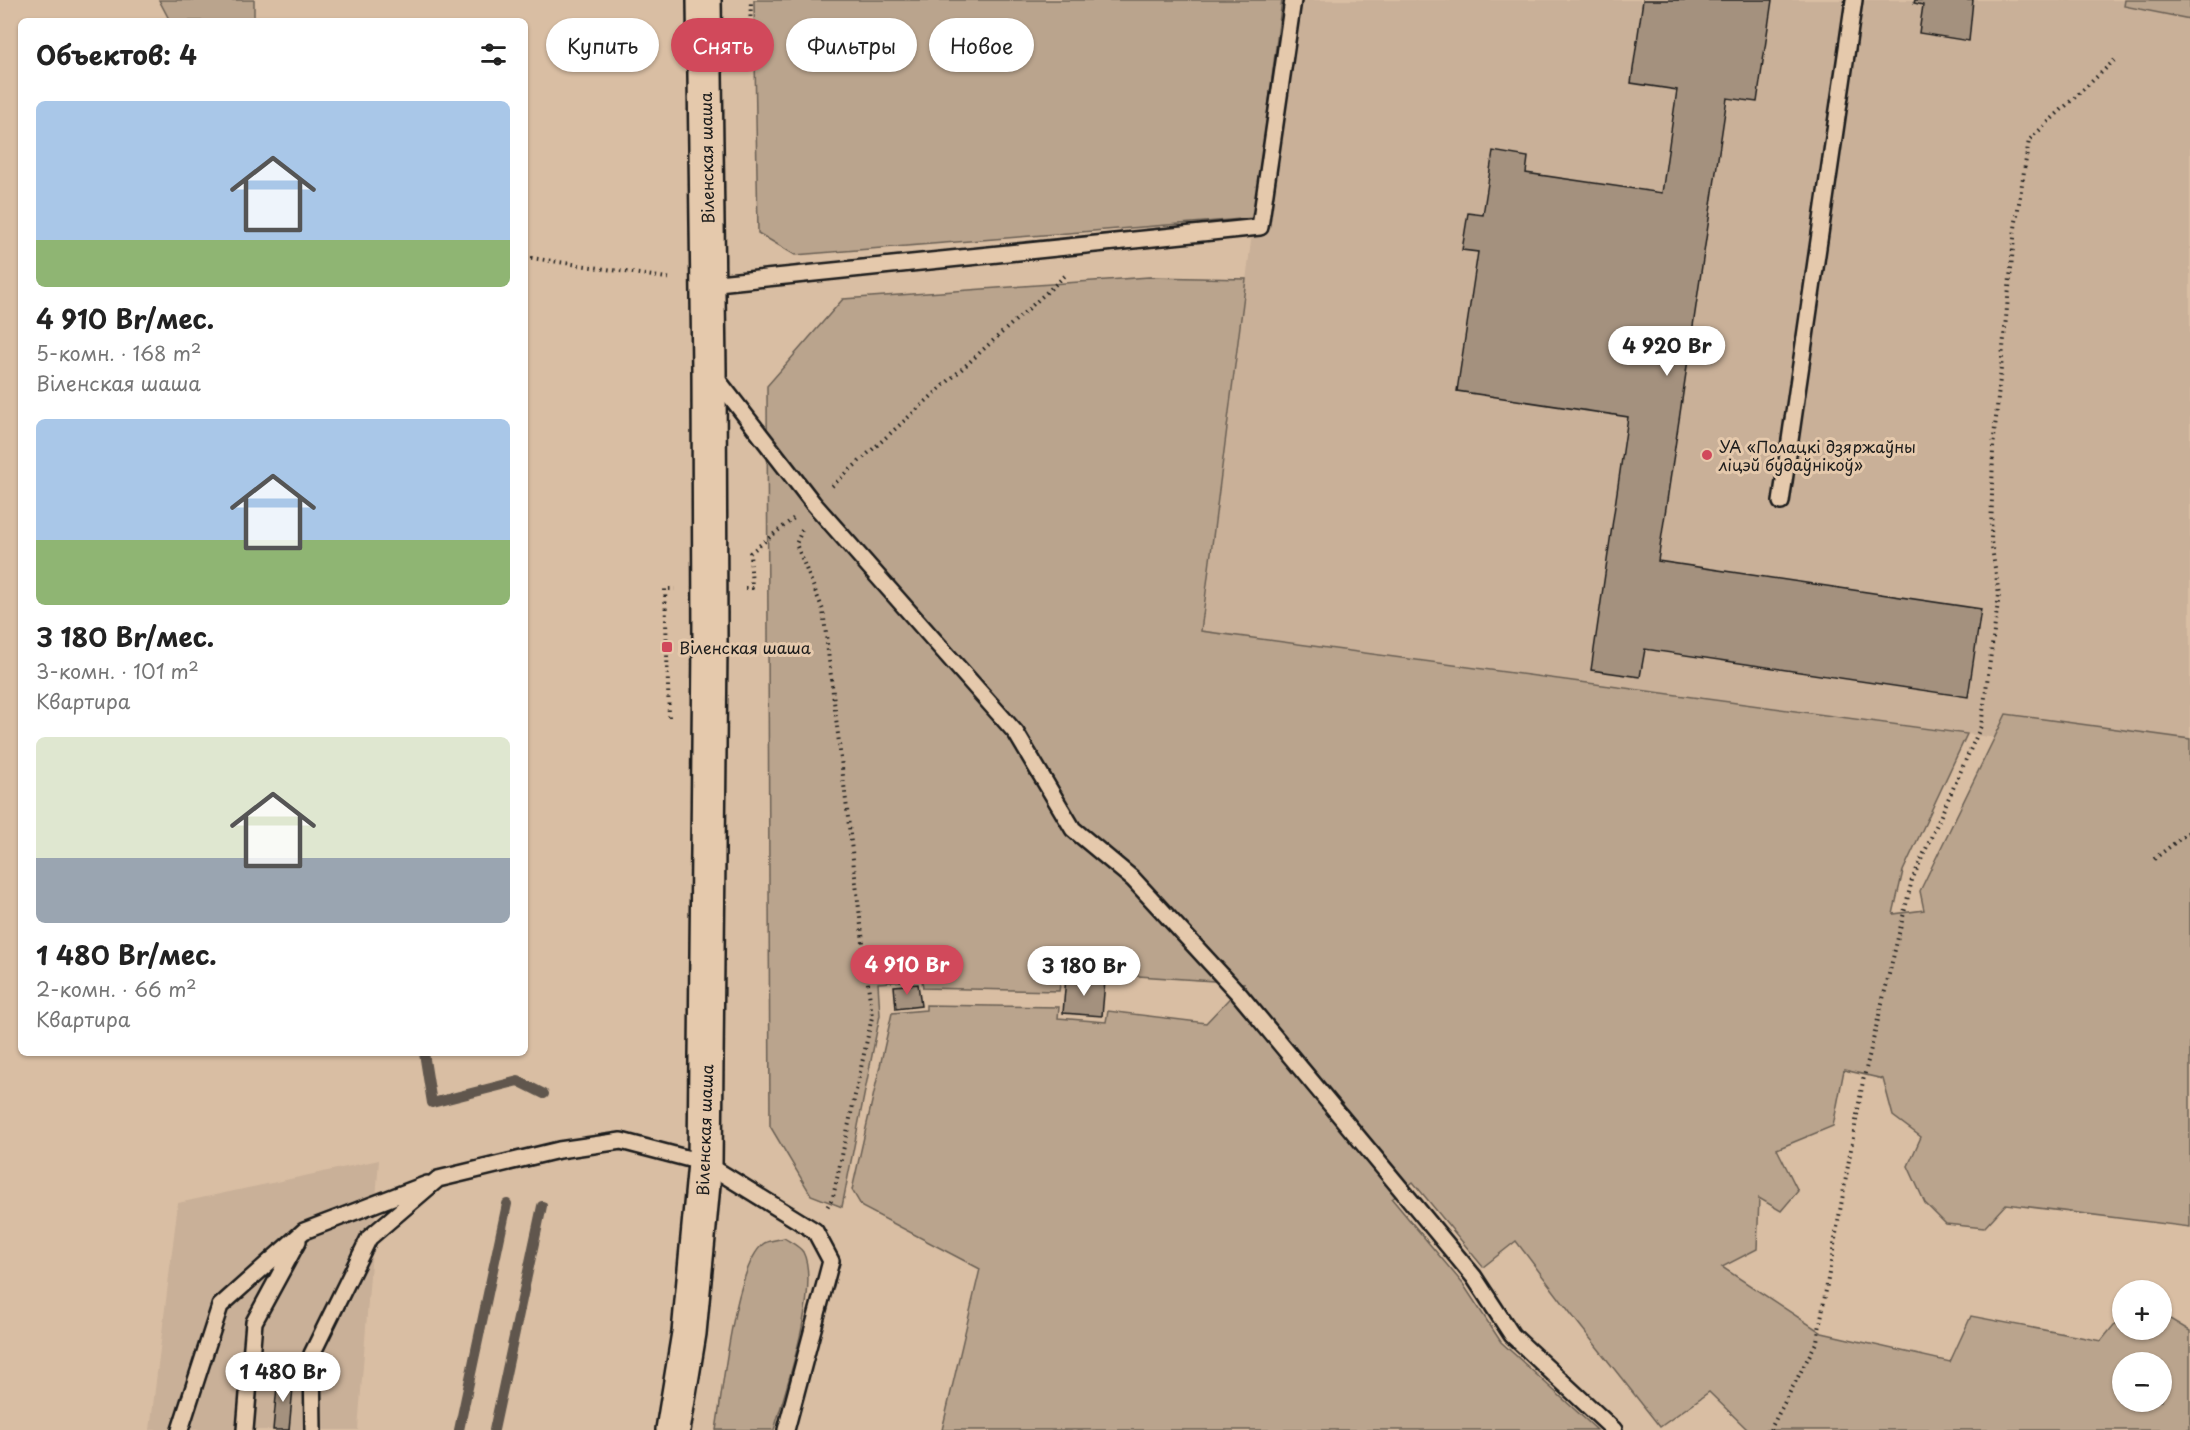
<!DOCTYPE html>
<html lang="ru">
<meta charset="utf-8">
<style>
body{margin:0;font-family:"Playpen Sans",sans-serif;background:#f2f2f2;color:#222;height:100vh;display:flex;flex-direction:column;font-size:22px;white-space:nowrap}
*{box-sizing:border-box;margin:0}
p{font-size:20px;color:#767676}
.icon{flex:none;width:33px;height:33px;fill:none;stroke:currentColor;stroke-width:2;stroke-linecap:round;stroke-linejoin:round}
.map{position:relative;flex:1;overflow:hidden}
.panel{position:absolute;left:18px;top:18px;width:510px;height:1038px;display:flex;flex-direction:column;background:#fff;border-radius:9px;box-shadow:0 2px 4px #0004}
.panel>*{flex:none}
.guide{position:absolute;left:546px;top:18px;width:570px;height:54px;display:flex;gap:12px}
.tools{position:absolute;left:2112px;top:1280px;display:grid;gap:12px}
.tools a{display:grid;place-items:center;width:60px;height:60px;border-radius:50%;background:#fff;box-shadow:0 2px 4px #0004;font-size:30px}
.price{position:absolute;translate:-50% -51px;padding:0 14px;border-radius:21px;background:#fff;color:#222;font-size:20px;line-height:39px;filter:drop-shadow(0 2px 3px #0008)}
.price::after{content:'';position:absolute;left:50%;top:36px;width:18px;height:14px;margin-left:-9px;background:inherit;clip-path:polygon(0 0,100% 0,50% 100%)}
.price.selected{background:#d1495b;color:#fff}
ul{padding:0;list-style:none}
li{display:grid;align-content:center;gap:12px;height:318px;padding:0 18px}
li span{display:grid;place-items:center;height:186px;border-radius:9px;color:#555}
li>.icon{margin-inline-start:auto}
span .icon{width:108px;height:108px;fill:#fffc;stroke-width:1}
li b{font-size:26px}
h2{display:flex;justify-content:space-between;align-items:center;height:72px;padding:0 18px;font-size:26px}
.pill{padding:0 21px;border-radius:27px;background:#fff;box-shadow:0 2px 4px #0004;font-size:21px;line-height:54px}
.pill.selected{background:#d1495b;color:#fff}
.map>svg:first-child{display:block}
</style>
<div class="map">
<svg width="2190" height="1430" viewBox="0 0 2190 1430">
<rect width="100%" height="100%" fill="#d9bea3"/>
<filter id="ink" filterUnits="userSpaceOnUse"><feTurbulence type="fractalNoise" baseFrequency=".0167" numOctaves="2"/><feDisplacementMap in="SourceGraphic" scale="12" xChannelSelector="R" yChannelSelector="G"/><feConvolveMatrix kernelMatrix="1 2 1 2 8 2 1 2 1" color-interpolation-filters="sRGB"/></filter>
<g filter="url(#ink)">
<path fill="#c9b098" d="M1282,0H2190V764L1201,631Z
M379,1160L358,1430H150L178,1203Z"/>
<path fill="#baa48d" stroke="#6b6054" stroke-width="1.5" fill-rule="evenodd" d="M159,0H254V21H170Z
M754,0H1282L1254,218L795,255L758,233Z
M2125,0H2190V19L2124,6Z
M1149,277L1246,279L1201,631L1967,734L1903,871L1893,914L1924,910L1920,891L2006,714L2190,739V1227L2006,1204L1984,1228L1946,1224L1925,1203L1908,1166L1921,1137L1893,1116L1883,1079L1844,1070L1833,1126L1777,1149L1798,1191L1781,1211L1759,1198L1757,1249L1722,1267L1822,1333L1950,1362L1971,1316L2101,1341L2122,1315V1329H2162V1314L2190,1331V1430H1748L1709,1392L1660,1427L1578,1323L1516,1241L1483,1267L1413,1182L1392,1199L1463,1284L1501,1342L1597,1430H942L980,1269L862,1207L852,1190L892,1013L926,1010V1005L1059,1007L1058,1018L1106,1022L1108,1011L1206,1023L1244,983L1062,971L1059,991L923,988L922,980L878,983L880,1015L842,1207L811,1195L770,1126L767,386L843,299ZM2122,1362H2162V1401H2122Z
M784,1238C790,1242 799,1246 803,1252C821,1286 785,1392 774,1430H716C723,1389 734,1269 763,1244C767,1240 778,1240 784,1238Z"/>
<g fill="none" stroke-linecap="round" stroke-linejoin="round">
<path stroke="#60574d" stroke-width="10" d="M424,1053L432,1103L518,1081L544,1094
M459,1430L507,1204
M494,1430L542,1206"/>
</g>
<path fill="#a4917e" stroke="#1c1c1c" stroke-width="1.5" d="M1643,0H1772L1757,102L1727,98L1658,561L1981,609L1968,697L1645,649L1640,677L1591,670L1628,417L1457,391L1478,252L1462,250L1468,213L1483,215L1493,151L1528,157L1526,173L1662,193L1677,90L1631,83Z
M1915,0H1973L1969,41L1919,33L1923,5L1914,3Z
M1066,977L1105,981L1102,1016L1063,1013Z
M918,984L921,1006L896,1009L894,986Z
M278,1375L294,1377L289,1430H273Z"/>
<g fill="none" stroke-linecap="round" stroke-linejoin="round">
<g stroke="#1c1c1c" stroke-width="20">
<path id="service" d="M708,284L1260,227L1293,0
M713,374L813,503L1016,733L1073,829L1133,879L1239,994L1474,1277L1512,1335L1614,1430
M1781,502L1854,0
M180,1430L220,1306L304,1231L427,1184
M245,1430L254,1322L298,1241
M313,1430L312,1354L369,1238L438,1179L559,1150L621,1141L705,1163L815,1231L831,1261L786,1430"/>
</g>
<g stroke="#1c1c1c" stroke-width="38">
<path id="primary" d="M673,1430L689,1333L705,1163L710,643L709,370L704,0"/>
</g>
<path stroke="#1c1c1c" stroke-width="4" stroke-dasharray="1.5 4.5" stroke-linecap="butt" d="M739,30H750L751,0
M525,257L673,279
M832,486L1067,274
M802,530L796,544L823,610L872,1017L833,1197L826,1209
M745,588H752L750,553L794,518
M669,717L665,589H675
M2154,859L2190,831
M1770,1430L1817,1341L1863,1081L1912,880L1981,726L1999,595L1991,541L1993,448L2015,228L2029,140L2117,58"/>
<use href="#service" stroke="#e5c9ac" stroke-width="15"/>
<use href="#primary" stroke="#e5c9ac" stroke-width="33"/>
</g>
</g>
<g fill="#d1495b" stroke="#e5c9ac" stroke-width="2">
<circle cx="1707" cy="455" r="6"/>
<rect x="661" y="641" width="12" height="12" rx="3"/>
</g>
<g text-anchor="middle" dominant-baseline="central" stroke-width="6" stroke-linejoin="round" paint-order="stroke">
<g font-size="16" fill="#1c1c1c" stroke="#e5c9ac">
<text transform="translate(706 158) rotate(-91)">Віленская шаша</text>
<text transform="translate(704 1130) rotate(-88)">Віленская шаша</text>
</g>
<g font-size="16" fill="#1c1c1c" stroke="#e5c9ac" text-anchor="start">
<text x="1719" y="446">УА «Полацкі дзяржаўны<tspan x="1719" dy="18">ліцэй будаўнікоў»</tspan></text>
<text x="679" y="647">Віленская шаша</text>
</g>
</g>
</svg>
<div class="tools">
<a>+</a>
<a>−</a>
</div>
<b class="price" style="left:1667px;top:377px">4 920 Br</b>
<b class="price selected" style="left:907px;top:996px">4 910 Br</b>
<b class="price" style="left:1084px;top:997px">3 180 Br</b>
<b class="price" style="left:283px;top:1403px">1 480 Br</b>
<div class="guide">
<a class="pill">Купить</a>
<a class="pill selected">Снять</a>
<a class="pill">Фильтры</a>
<a class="pill">Новое</a>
</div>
<section class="panel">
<h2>Объектов: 4<svg class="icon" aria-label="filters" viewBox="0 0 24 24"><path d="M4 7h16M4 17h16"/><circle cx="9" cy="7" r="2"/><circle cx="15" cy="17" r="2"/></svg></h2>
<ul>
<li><span style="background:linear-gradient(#a9c7e8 75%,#8fb573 0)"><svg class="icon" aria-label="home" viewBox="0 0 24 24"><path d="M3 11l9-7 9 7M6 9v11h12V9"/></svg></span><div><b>4 910 Br/мес.</b><p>5-комн. · 168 m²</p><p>Віленская шаша</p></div></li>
<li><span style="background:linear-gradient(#a9c7e8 65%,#8fb573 0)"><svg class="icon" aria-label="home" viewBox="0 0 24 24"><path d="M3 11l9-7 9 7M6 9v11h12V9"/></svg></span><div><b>3 180 Br/мес.</b><p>3-комн. · 101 m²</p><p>Квартира</p></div></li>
<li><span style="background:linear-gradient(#dfe7d0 65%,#9aa5b1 0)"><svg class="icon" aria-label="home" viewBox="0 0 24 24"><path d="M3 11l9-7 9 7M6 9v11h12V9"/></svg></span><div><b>1 480 Br/мес.</b><p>2-комн. · 66 m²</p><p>Квартира</p></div></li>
</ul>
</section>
</div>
